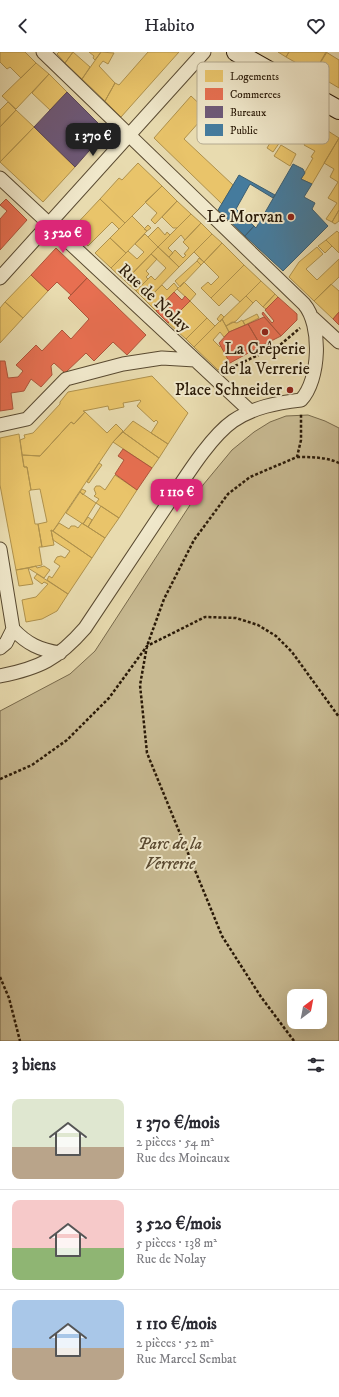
<!DOCTYPE html>
<html lang="fr">
<meta charset="utf-8">
<style>
body{margin:0;font-family:"IM FELL DW Pica",serif;background:#f2f2f3;color:#2b2b33;height:100vh;display:flex;flex-direction:column;font-size:15px;white-space:nowrap}
*{box-sizing:border-box;margin:0}
p{font-size:13px;color:#7c7c81}
.icon{flex:none;width:22px;height:22px;fill:none;stroke:currentColor;stroke-width:2;stroke-linecap:round;stroke-linejoin:round}
.map{position:relative;height:989px;overflow:hidden}
.sheet{display:flex;flex-direction:column;background:#fff;flex:1}
.sheet>*{flex:none}
.needle{width:26px;rotate:32deg}
.tools{position:absolute;left:287px;top:937px;display:grid;gap:8px}
.tools a{display:grid;place-items:center;width:40px;height:40px;border-radius:8px;background:#fff;box-shadow:0 4px 16px #0002;font-size:20px}
.price{position:absolute;translate:-50% -34px;padding:0 9px;border-radius:8px;background:#db2777;color:#fff;font-size:13px;line-height:26px;filter:drop-shadow(0 1px 2px #0008)}
.price::after{content:'';position:absolute;left:50%;top:24px;width:12px;height:9px;margin-left:-6px;background:inherit;clip-path:polygon(0 0,100% 0,50% 100%)}
.price.active{background:#222;color:#fff}
ul{padding:0;list-style:none}
li{display:flex;align-items:center;gap:12px;height:100px;padding:0 12px}
li+li{border-top:1px solid #e1e1e2}
li span{display:grid;place-items:center;flex:none;width:112px;height:80px;border-radius:8px;color:#555}
li>.icon{margin-inline-start:auto}
span .icon{width:48px;height:48px;fill:#fffc;stroke-width:1}
li b{font-size:17px}
h2{display:flex;justify-content:space-between;align-items:center;height:48px;padding:0 12px;font-size:17px}
header{display:flex;justify-content:space-between;align-items:center;height:52px;padding:0 12px;background:#fff;font-size:18px;font-weight:600}
.map>svg:first-child{display:block}
</style>
<header><svg class="icon" aria-label="back" viewBox="0 0 24 24"><path d="M15 5l-7 7 7 7"/></svg>Habito<svg class="icon" aria-label="heart" viewBox="0 0 24 24"><path d="M12 20l-8-8c-3-5 5-10 8-4 3-6 11-1 8 4z"/></svg></header>
<div class="map">
<svg width="339" height="989" viewBox="0 0 339 989">
<rect width="100%" height="100%" fill="#e8dbaf"/>
<filter id="stains"><feTurbulence type="fractalNoise" baseFrequency=".005" numOctaves="4"/><feColorMatrix values="0 0 0 0 .2 0 0 0 0 .09 0 0 0 0 .02 0 0 0 .5 -.17"/></filter>
<radialGradient id="worn" r=".72"><stop offset=".6" stop-color="#630" stop-opacity="0"/><stop offset="1" stop-color="#630" stop-opacity=".3"/></radialGradient>
<path fill="#c8ba92" stroke="#786a4c" fill-rule="evenodd" d="M308,363L325,369L339,376V989H0V659L70,622L95,599L203,433L232,398L254,380L270,370L286,364ZM294,944H320V970H294Z"/>
<path fill="#e9c46a" stroke="#af914c" d="M0,0H25L36,11L21,26L10,15L7,17L0,10Z
M59,0H73L65,11L57,2Z
M73,0L90,15L82,27L65,11Z
M89,0H101L95,8L93,6L94,4Z
M101,0L114,1L108,12L103,9L99,14L115,31L105,49L82,27Z
M148,0H179L121,65L105,49L115,31L119,33Z
M278,0H289L286,5Z
M289,0H327L314,21L286,5Z
M326,0L339,8V36L314,21Z
M36,11L49,22L16,57L2,44Z
M49,22L67,40L50,58L32,41Z
M191,44L208,60L184,87L233,133L222,152L154,86Z
M8,50L16,58L0,75V58Z
M16,58L34,75L0,110V75Z
M317,72L339,86L312,132L301,127L313,106L311,105L315,99L304,93Z
M34,75L75,115L43,150L0,110Z
M273,86L280,90L273,100L267,96Z
M339,86V158L332,170L326,167L337,151L328,146L338,130L330,125L334,117L324,111Z
M281,93L296,102L290,114L274,104Z
M138,111L162,134L125,171L100,147L119,126L122,128Z
M162,134L177,149L155,172L151,168L157,161L145,150Z
M100,147L125,171L119,177L112,170L88,194L71,178Z
M177,149L191,162L177,176H173L162,165Z
M339,158V169L335,172L332,170Z
M191,162L201,171L185,188L181,183L168,196L173,201L169,205L158,195Z
M132,164L147,179L126,201L110,186Z
M201,171L212,182L179,215L169,205L175,198L183,206L186,203L184,202L189,196L183,190Z
M148,173L151,176L147,179L144,177Z
M158,175L165,183L167,180L170,183L158,195L148,185Z
M337,179L339,181V201L326,188Z
M145,182L158,195L125,229L111,216L128,199L137,207L144,200L135,192Z
M212,182L222,191L204,210L194,200Z
M110,186L126,201L111,216L95,201Z
M326,188L332,194L325,201L318,194Z
M222,191L244,213L211,246L201,236L208,230L211,233L219,225L204,210Z
M158,195L179,215L146,249L136,239L151,224L155,228L166,216L151,202Z
M317,195L323,202L306,217L317,228L339,207V225L314,249L289,225L299,210Z
M151,202L157,207L146,219L149,222L146,225L148,227L136,239L125,229Z
M199,206L204,210L201,213L197,209Z
M197,209L201,213L180,235L175,229Z
M244,213L261,229L240,250L231,242L219,254L211,246Z
M31,223L48,239L23,266L5,250Z
M261,229L275,242L263,255L256,248L253,251L246,244Z
M184,230L196,242L190,249L177,237Z
M174,231L178,236L156,259L146,249L162,233L167,238Z
M331,232L339,239V260L333,267L314,249Z
M275,242L278,245L266,257L263,255Z
M246,244L253,251L236,269L226,274L222,267Z
M190,249L207,266L186,287L168,271Z
M5,250L23,266L0,291V256Z
M221,262L224,265L220,270L217,267Z
M257,262L259,266L245,273L243,269Z
M207,266L215,274L194,295L186,287Z
M222,267L229,280L224,285L220,280L213,288L220,295L221,293L230,311L218,318L194,295Z
M242,268L245,273L229,280L226,274L232,270L237,271Z
M152,324L188,361L168,392L151,381L158,370L156,368L154,370L137,354L141,349L140,348L123,351L124,355L109,358L108,354L83,359L85,360L74,372L71,370L40,404L22,403L20,388L25,386L24,383L33,381L60,352V350L68,340Z
M85,360L107,381L116,372L123,379L113,390L53,479L51,478L54,493L42,495L38,472L47,470L40,437L31,438L27,415H24L22,403L40,404L71,370L74,372Z
M133,369L168,392L159,406L123,380Z
M123,380L159,406L152,416L113,390Z
M19,382L24,415H27L31,438L29,439L35,472H38L42,495H39L42,513L16,518L0,433V386Z
M99,411L102,413L89,431L87,430Z
M115,423L137,438L119,466L96,451L99,447L94,444L96,442L94,437L96,434H100L105,438Z
M82,437L86,439L83,443L80,440Z
M80,440L96,451L83,472L66,461Z
M101,454L119,466L105,486L88,475Z
M88,465L92,468L88,475L83,472Z
M59,471L69,477L71,474H75L78,476L82,471L105,486L92,506L53,479Z
M51,478L92,506L68,542L47,528L49,524L52,526L60,514L54,510L57,505L61,504L65,506L70,499L53,488Z
M36,514L37,516L44,514L50,518L44,526L28,516Z
M28,516L33,532L19,534L16,518Z
M37,522L68,542L57,559L42,567L26,570L22,548L36,545L48,532L44,530L42,532L34,526Z"/>
<path fill="#e76f51" stroke="#ae553b" d="M6,147L27,168L0,198V167L7,159L0,153Z
M56,196L87,226L71,243L57,230L48,239L31,223Z
M87,226L146,283L127,303L113,290L94,309L86,301L65,321L54,311L51,314L52,323L41,335L31,327L24,339L11,341L13,357L0,359V309H5L8,326L18,325L23,319L16,313L36,293L42,299L62,278L71,287L89,267L68,246Z
M174,240L182,248L185,244L190,249L168,271L156,259Z
M278,245L297,262V268L281,284L262,262L263,260L272,271L274,269L265,258Z
M339,260V273L333,267Z
M264,265L281,284L261,294L248,272Z
M248,272L261,294L230,311L219,291L229,280Z
M123,397L152,416L137,438L115,422L124,408L118,404Z"/>
<path fill="#6d597a" stroke="#594658" d="M67,40L99,72L103,83L75,115L34,75Z"/>
<path fill="#457b9d" stroke="#3d5e70" d="M293,112L303,117L305,121L301,127L312,132L304,145L315,151L312,157L328,174L283,219L245,184L254,174L256,176Z
M239,123L275,143L273,146L250,132L236,157L254,174L245,184L218,158Z"/>
<g fill="none" stroke-linecap="round" stroke-linejoin="round">
<g stroke="#594a31" stroke-width="15">
<path id="street" d="M0,126L250,359
M0,226L204,0
M313,266L339,290
M0,373L27,367L66,327L123,312L162,306L195,308
M0,497L13,577
M13,577C27,592 40,598 60,601
M0,596L6,591L13,577
M0,624C40,616 58,607 85,576C113,534 141,492 169,450C185,426 210,385 233,369C254,355 276,351 301,348C320,328 322,273 304,252L43,0"/>
</g>
<g stroke="#291907" stroke-width="20">
<path id="secondary" d="M236,0L339,58"/>
</g>
<path stroke="#291907" stroke-width="2.5" stroke-dasharray="3 2" stroke-linecap="butt" d="M226,318L280,293L300,276
M297,405C312,405 326,405 339,411
M0,727L32,713L67,688L109,646L147,594L205,565L236,566L258,573L276,584L292,600L339,665
M0,925L9,946L20,989
M294,989L261,945L222,884L147,701L140,633L147,594L164,547L194,488L228,442L250,425L297,405L301,388V362"/>
<use href="#street" stroke="#f0e8cb" stroke-width="13"/>
<use href="#secondary" stroke="#f0e8cb" stroke-width="18"/>
</g>
<g fill="#8f2418" stroke="#f0e8cb" stroke-width="1.5">
<circle cx="291" cy="165" r="4"/>
<circle cx="265" cy="280" r="4"/>
<circle cx="290" cy="338" r="4"/>
</g>
<g text-anchor="middle" dominant-baseline="central" stroke-width="4" stroke-linejoin="round" paint-order="stroke">
<g font-size="17" fill="#291907" stroke="#f0e8cb" text-anchor="end">
<text x="283" y="165">Le Morvan</text>
<text x="265" y="297" text-anchor="middle">La Crêperie<tspan x="265" dy="20">de la Verrerie</tspan></text>
<text x="282" y="338">Place Schneider</text>
</g>
<g font-size="17" fill="#291907" stroke="#f0e8cb">
<text transform="translate(154 246) rotate(43)">Rue de Nolay</text>
</g>
<g font-size="17" font-style="italic" fill="#594931" stroke="#f0e8cb">
<text x="170" y="792">Parc de la<tspan x="170" dy="20">Verrerie</tspan></text>
</g>
</g>
<rect x="197" y="10" width="132" height="82" rx="6" fill="#f0e8cb" stroke="#b4aa90" stroke-width="1"/>
<rect x="205" y="18" width="18" height="12" fill="#e9c46a"/>
<rect x="205" y="36" width="18" height="12" fill="#e76f51"/>
<rect x="205" y="54" width="18" height="12" fill="#6d597a"/>
<rect x="205" y="72" width="18" height="12" fill="#457b9d"/>
<g font-size="11" fill="#291907">
<text x="230" y="28">Logements</text>
<text x="230" y="46">Commerces</text>
<text x="230" y="64">Bureaux</text>
<text x="230" y="82">Public</text>
</g>
<rect width="100%" height="100%" filter="url(#stains)"/>
<rect width="100%" height="100%" fill="url(#worn)"/>
</svg>
<div class="tools">
<a><svg class="needle" viewBox="-14 -14 28 28"><path d="M0-13l5 13h-10z" fill="#e53935"/><path d="M0 13l5-13h-10z" fill="#7c7c81"/></svg></a>
</div>
<b class="price active" style="left:93px;top:105px">1 370 €</b>
<b class="price" style="left:63px;top:202px">3 520 €</b>
<b class="price" style="left:177px;top:461px">1 110 €</b>
</div>
<section class="sheet">
<h2>3 biens<svg class="icon" aria-label="filters" viewBox="0 0 24 24"><path d="M4 7h16M4 17h16"/><circle cx="9" cy="7" r="2"/><circle cx="15" cy="17" r="2"/></svg></h2>
<ul>
<li><span style="background:linear-gradient(#dfe7d0 60%,#b9a48a 0)"><svg class="icon" aria-label="home" viewBox="0 0 24 24"><path d="M3 11l9-7 9 7M6 9v11h12V9"/></svg></span><div><b>1 370 €/mois</b><p>2 pièces · 54 m²</p><p>Rue des Moineaux</p></div></li>
<li><span style="background:linear-gradient(#f6c9c9 60%,#8fb573 0)"><svg class="icon" aria-label="home" viewBox="0 0 24 24"><path d="M3 11l9-7 9 7M6 9v11h12V9"/></svg></span><div><b>3 520 €/mois</b><p>5 pièces · 138 m²</p><p>Rue de Nolay</p></div></li>
<li><span style="background:linear-gradient(#a9c7e8 60%,#b9a48a 0)"><svg class="icon" aria-label="home" viewBox="0 0 24 24"><path d="M3 11l9-7 9 7M6 9v11h12V9"/></svg></span><div><b>1 110 €/mois</b><p>2 pièces · 52 m²</p><p>Rue Marcel Sembat</p></div></li>
</ul>
</section>
